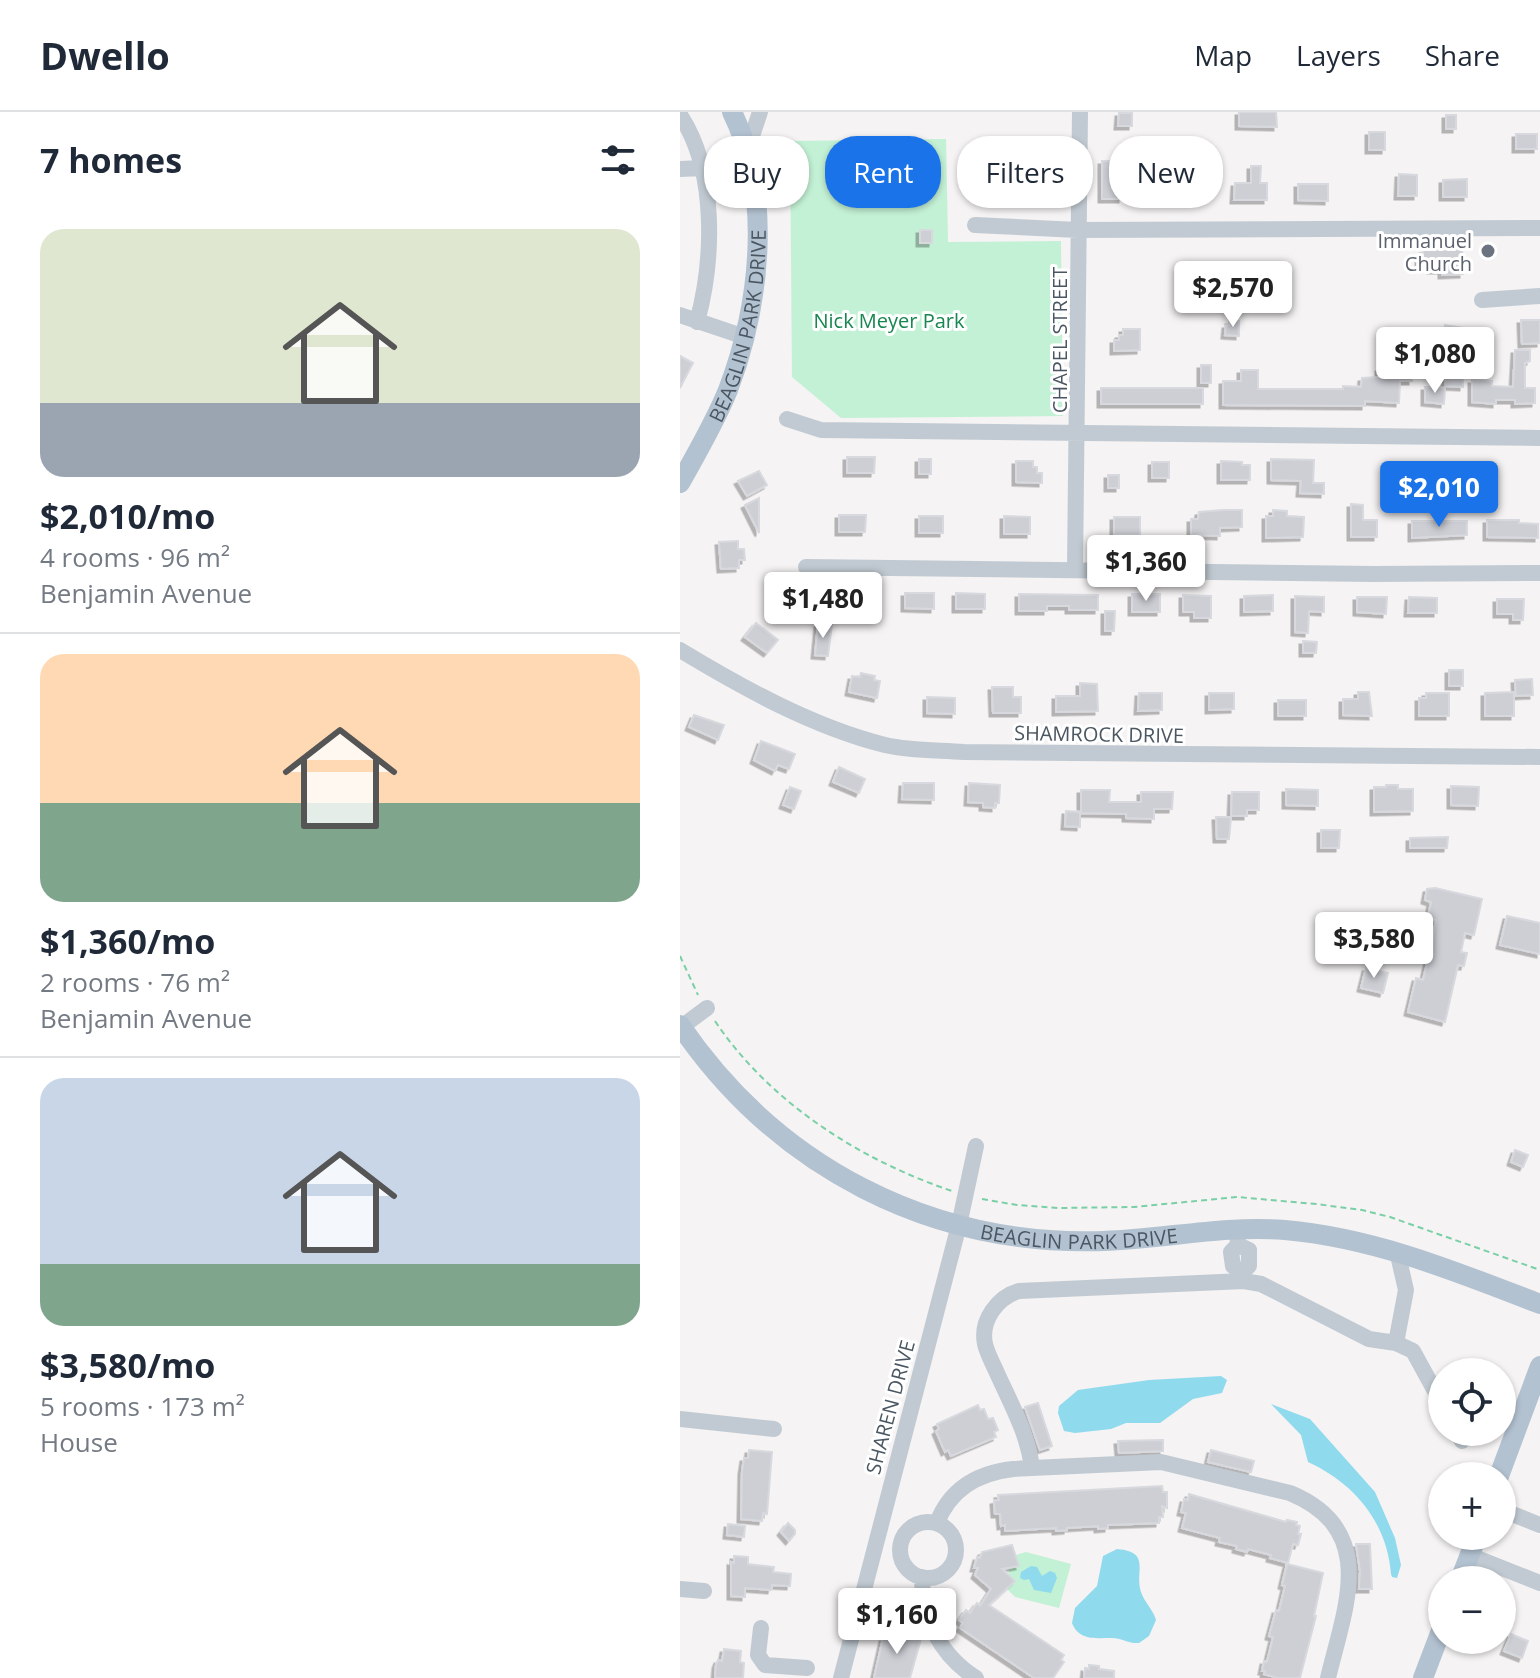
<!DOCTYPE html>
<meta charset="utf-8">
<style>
body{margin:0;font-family:"Open Sans",sans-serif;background:#f6f6f7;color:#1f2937;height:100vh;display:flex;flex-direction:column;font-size:30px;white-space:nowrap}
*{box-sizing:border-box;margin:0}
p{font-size:26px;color:#747a83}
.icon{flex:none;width:44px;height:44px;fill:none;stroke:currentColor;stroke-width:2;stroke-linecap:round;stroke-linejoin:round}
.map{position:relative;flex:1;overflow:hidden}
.side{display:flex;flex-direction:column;background:#fff;width:680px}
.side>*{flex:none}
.banner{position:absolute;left:24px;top:24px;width:716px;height:72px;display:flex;gap:16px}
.buttons{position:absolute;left:748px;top:1246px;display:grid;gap:16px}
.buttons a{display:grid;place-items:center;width:88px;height:88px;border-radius:50%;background:#fff;box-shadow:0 2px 6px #0004;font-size:40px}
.price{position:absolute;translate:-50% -68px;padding:0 18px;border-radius:8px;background:#fff;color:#222;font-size:26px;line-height:52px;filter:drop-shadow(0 2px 4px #0008)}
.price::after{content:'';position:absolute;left:50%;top:48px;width:24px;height:18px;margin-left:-12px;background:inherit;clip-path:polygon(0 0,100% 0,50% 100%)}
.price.active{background:#1a73e8;color:#fff}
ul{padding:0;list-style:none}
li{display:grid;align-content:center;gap:16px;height:424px;padding:0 40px}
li+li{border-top:2px solid #e0e1e3}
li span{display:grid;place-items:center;height:248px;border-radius:24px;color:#555}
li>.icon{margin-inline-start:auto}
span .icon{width:144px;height:144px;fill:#fffc;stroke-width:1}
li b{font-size:34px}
h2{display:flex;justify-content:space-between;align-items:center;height:96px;padding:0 40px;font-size:34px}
.tag{padding:0 28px;border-radius:32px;background:#fff;box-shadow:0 2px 6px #0004;font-size:28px;line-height:72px}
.tag.active{background:#1a73e8;color:#fff}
header{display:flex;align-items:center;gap:48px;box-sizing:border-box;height:112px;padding:0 40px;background:#fff;border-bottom:2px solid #e0e1e3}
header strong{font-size:38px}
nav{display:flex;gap:44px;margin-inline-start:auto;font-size:28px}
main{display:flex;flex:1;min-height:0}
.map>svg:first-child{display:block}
</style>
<header>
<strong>Dwello</strong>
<nav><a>Map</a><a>Layers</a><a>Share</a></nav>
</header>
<main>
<section class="side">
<h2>7 homes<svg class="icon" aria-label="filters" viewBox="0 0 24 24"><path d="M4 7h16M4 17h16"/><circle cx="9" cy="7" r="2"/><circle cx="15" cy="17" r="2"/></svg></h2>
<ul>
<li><span style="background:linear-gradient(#dfe7d0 70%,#9aa5b1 0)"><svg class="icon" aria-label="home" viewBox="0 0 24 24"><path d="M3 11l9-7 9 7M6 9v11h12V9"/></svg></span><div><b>$2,010/mo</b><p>4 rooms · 96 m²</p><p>Benjamin Avenue</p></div></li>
<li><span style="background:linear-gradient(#ffd9b3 60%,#7fa58c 0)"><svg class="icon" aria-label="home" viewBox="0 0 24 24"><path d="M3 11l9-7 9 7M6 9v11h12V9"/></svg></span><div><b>$1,360/mo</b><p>2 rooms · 76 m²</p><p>Benjamin Avenue</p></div></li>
<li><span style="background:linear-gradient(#c9d6e8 75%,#7fa58c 0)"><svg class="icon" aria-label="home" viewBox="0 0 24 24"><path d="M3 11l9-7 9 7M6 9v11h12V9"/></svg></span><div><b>$3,580/mo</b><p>5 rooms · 173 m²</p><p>House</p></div></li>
</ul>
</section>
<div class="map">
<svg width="860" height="1566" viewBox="0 0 860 1566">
<defs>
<filter id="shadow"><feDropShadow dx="-3.5" dy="3.5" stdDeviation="0" flood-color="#0004"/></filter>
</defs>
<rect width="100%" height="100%" fill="#f5f3f3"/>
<path fill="#c3f1d5" d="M266,27L268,130L381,129L383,304L161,306L112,265L110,29Z
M346,1440L391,1452L379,1496L335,1485L327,1477L335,1469L328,1463L330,1456L339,1454L336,1443Z"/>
<path fill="#90daee" d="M541,1264L547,1268L542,1281L513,1287L480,1311H446L431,1317L395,1321L384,1319L378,1301L379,1294L398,1278L469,1268Z
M591,1292L630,1307L695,1380L715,1426L721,1453L717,1466L712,1465L711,1462C707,1410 674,1371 628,1350L621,1323Z
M437,1437C472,1440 454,1459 461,1480C464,1490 473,1497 476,1508L469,1524L459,1531C449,1532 441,1526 432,1526C416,1526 399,1529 392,1511L395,1496L417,1474L423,1444Z
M351,1454L357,1455L362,1464L370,1459L375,1461L377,1466L371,1481L354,1478L349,1467L344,1468L340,1466L341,1460Z"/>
<path fill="#cdcfd5" stroke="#d7d9de" stroke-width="2" filter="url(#shadow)" d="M559,0H596L597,15L559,14Z
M439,1H452V14H438Z
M766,3H776V17H766Z
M689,20H705V38H689Z
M836,22H857V37H836Z
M347,48H367L366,64H370V79H366L367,86H346V78L324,77V69H301L302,59L343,58Z
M422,49H436V71H442V87H422Z
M571,54H581L580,71H587V88H554L555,71H571Z
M507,58L521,59V67L527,69L526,89L468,88V72L482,68V73L507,74Z
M719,62L737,63V84H718Z
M787,67V85H763V68Z
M618,72H648V89L618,88Z
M240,118H252V131H240Z
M782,133L783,162L762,163V158H751V154H739V143H743V138H761V134Z
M841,208H860V231L842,232Z
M549,209H559V224L545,223L546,213H549Z
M765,213L790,217L788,233L763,229Z
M443,217H460V238L434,239V228H439V223H443Z
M835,238H850V249L845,251V276H855V291L835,292V288H816V292L792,290V268L812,269V274L833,275Z
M0,244L13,251L0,276Z
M521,253H531V271H521Z
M768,253L783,256V275L765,274Z
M699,256H731L732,269H720L719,291L685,289V294L543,293V269H561V258H578V277H663V274L681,275L682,266L699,265Z
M745,275L765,276L764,292L745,290Z
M421,276H523V292H421Z
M167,345H195L194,361H167Z
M239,347H251V362H239Z
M591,347L634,348L633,371H644V382L620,381L621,369L591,368Z
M336,349H353V355H357V361H362V371L336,370Z
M541,349L562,350V353H570V368H541Z
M472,350H489V366H472Z
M766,356L811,359V374L721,372V357Z
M79,359L87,373L67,384L58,369Z
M428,363H439V376H428Z
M79,386V421L65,393Z
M671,392L683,393V408H697V425H671Z
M544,398H562V415L540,416V424L511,423V407H518L519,400Z
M593,398L607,399V404L624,405L623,425L586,426V404H593Z
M159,403H186L185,420H159Z
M239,404H263V421H239Z
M324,404L350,405V422H324Z
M434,405H460V423H434Z
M807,408H839V411L858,412V426L807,425Z
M732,409H787V423L732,426Z
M58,429V437H64L65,448H59V456L41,457L39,430Z
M159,480L192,481V496L158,497V492H148V481Z
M225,481H254V497L225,496Z
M276,481L305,482V497H276Z
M339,482L418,483V498H389V494H367V499H339Z
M452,482H480V500H452Z
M503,483L531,484V506H514V500H503Z
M593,483V499L564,500V484Z
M615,484L644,485V500L629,499L628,521L615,520Z
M677,485H707L706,502L677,500Z
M729,485L757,486V501H728Z
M817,487H844L843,508H833V502H817Z
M425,499H435L434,519H425Z
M76,511L98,528L87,541L65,525Z
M138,512H152L148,544L135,543Z
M623,529L637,530L636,541H623Z
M769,558H783V574H769Z
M181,561L195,564L194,568L200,569L197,586L169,580L172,564L180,565Z
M852,567L853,583L836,584L835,568Z
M400,571L417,572L418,599L376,600V584H400Z
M312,575H333V585H341V601H313Z
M678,580H689L692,604L663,603V587H678Z
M834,580V604H805V581Z
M459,581H482V598L458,599Z
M529,581H554V597L529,598Z
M746,581H769V604H739V586H746Z
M247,585L275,586V602L247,601Z
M598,588H626V604H598Z
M14,603L44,613L38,628L9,615Z
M81,629L115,642L109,657L98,653L95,659L74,648Z
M159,655L185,667L179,681L153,670Z
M223,671H254V688L222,687Z
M289,671L320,673L319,691H315V696L303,695V691L288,690Z
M706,673H718V677H733V699L694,700V675H706Z
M771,674L799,675L798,694L771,693Z
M110,675L121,679L114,697L103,693Z
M606,677L638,678V694L606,693Z
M401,678H430L429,690H461V680H493L492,697H474V707L446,706V702L401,701Z
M552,680H579V698H567V704H551Z
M386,699L400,700V715L385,714Z
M536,705H551L549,727H537Z
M641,718H660L659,736H641Z
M768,725L767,736H730V726Z
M755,776L802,787L794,823L785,821L781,840L787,841L784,854L778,853L765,910L728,900L736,866L743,868L748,847L742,845L745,833L751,834L756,808L748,806L751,790L745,788L747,777Z
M827,804L860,811V842L820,833Z
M686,856L708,861L703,881L681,876Z
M835,1038L848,1043L843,1055L831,1050Z
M358,1291L372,1334L360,1338L345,1295Z
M298,1293L300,1298L304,1297L308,1307L313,1306L318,1318L314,1320L316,1325L271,1344L268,1338L265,1340L256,1319L259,1317L257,1312Z
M483,1328V1339L439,1341L438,1329Z
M69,1338L92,1340L87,1402L83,1401L82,1409L61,1407L62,1359L64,1346H68Z
M531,1338L574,1349L571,1360L528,1350Z
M482,1374L483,1380H487V1396L482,1394L483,1405H479V1411L428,1413V1416L418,1417V1414L387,1416V1418L376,1419V1416L325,1419V1413L321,1414L320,1402H315L314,1389L319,1388L318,1383Z
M509,1382L606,1410L607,1408L617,1410L616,1413L620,1414L618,1422H621L618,1433L613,1432L608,1451L590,1446L591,1443L568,1437L567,1440L556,1437L557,1434L539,1430L540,1426L502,1416L506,1401L501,1400L504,1387L508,1388Z
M108,1411L115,1418V1422L109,1429L101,1420Z
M48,1412L65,1414L64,1425L47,1423Z
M676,1432H690L692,1477H679L680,1459Z
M332,1433L339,1454L322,1457L335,1469L309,1493L384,1543L381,1548L384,1550L373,1566H354L280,1516L283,1511L279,1508L286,1498L290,1501L297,1491L300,1494L311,1477L295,1463L298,1456H294L297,1445L300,1446L302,1440Z
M54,1444L68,1445V1452L94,1455L93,1460L111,1462L110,1474L92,1473L91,1478L65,1476V1485L51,1484V1450L54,1451Z
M607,1452L643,1461L634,1504H636L620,1566H598L584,1562L585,1559H582L584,1549L587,1550L593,1525L589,1524L596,1498L599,1499L605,1474L602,1473Z
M225,1519L241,1527L230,1566H194L203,1526H206L207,1523L214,1525L215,1521L224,1524Z
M831,1522L848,1529L842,1546L824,1539Z
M44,1537L61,1539L60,1550L64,1551L63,1566H35L36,1553L38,1548L42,1549Z
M409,1553L419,1554V1557L434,1559V1566H404L405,1556L409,1557Z"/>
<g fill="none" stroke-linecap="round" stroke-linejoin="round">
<path stroke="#7ad0a6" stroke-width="2" stroke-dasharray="6 4" stroke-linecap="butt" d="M0,844L18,883
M35,909C90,991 180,1048 272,1079
M302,1087L337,1093L378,1096L454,1095L557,1085L636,1092L682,1098L710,1105L860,1158"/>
<path stroke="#c1cad2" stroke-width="16" d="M0,3C37,58 34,148 17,210
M67,39L80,0
M0,57L22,56
M295,113L398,118L860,116
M802,188L860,184
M0,203L65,225
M107,307L141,318L860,326
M126,455L694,462L860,461
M395,457L400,0
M0,538C63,576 133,615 205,633C231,639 258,638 284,640L860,645
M0,916L27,896
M557,1117L558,1133L551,1140L553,1154L562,1160L564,1169
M558,1133L569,1138V1154L562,1160
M716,1231L726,1178L717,1139
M0,1307L94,1317
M777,1320L782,1329
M352,1356C348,1322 331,1292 317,1261C313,1252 307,1241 305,1232C300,1208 318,1185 339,1179L564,1169L581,1172L689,1227L716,1231L733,1239L762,1292
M822,1398L860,1413
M220 1438a28 28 0 1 1 56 0a28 28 0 1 1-56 0Z
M257,1411C270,1377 298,1361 333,1357L481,1350L610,1381C699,1418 665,1495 648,1566
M789,1443L860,1471
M242,1465C242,1507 260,1543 296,1566
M0,1477L24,1479
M81,1516L78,1543L85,1553L127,1556
M161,1566L279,1113L296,1034"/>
<g stroke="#b3c2d1" stroke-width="20">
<path id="s1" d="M0,371C17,341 35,310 48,278C80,194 93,83 52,0"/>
<path id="s2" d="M0,913C97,1055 251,1135 424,1129C485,1127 543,1113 605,1118C695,1126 777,1160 860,1192"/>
<path d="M819,1364L860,1254"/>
<path d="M780,1468L797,1424"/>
<path d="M743,1566L762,1516"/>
</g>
</g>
<circle fill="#6b7280" stroke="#fff" stroke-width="3" cx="808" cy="139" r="8"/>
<g text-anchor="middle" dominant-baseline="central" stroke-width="6" stroke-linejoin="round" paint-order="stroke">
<g font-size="20" fill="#5b616d" stroke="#fff" text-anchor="end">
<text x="792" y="128">Immanuel<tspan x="792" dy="23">Church</tspan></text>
</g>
<g font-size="20" fill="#17864f" stroke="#fff">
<text x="209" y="208">Nick Meyer Park</text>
</g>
<g font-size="20" fill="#4a5661" stroke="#fff">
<text stroke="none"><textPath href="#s1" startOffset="170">BEAGLIN PARK DRIVE</textPath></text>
<text transform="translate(379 228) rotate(-90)">CHAPEL STREET</text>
<text transform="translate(419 622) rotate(1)">SHAMROCK DRIVE</text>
<text stroke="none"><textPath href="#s2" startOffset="472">BEAGLIN PARK DRIVE</textPath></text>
<text transform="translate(210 1295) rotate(-75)">SHAREN DRIVE</text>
</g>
</g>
</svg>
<div class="buttons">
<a><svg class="icon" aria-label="locate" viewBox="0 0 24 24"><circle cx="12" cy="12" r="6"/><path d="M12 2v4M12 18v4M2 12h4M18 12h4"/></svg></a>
<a>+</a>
<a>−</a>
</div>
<b class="price" style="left:553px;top:217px">$2,570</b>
<b class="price" style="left:755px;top:283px">$1,080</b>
<b class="price active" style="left:759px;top:417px">$2,010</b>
<b class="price" style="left:466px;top:491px">$1,360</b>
<b class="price" style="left:143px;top:528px">$1,480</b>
<b class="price" style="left:694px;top:868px">$3,580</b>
<b class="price" style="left:217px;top:1544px">$1,160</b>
<div class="banner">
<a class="tag">Buy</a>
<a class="tag active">Rent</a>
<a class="tag">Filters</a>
<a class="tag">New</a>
</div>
</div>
</main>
